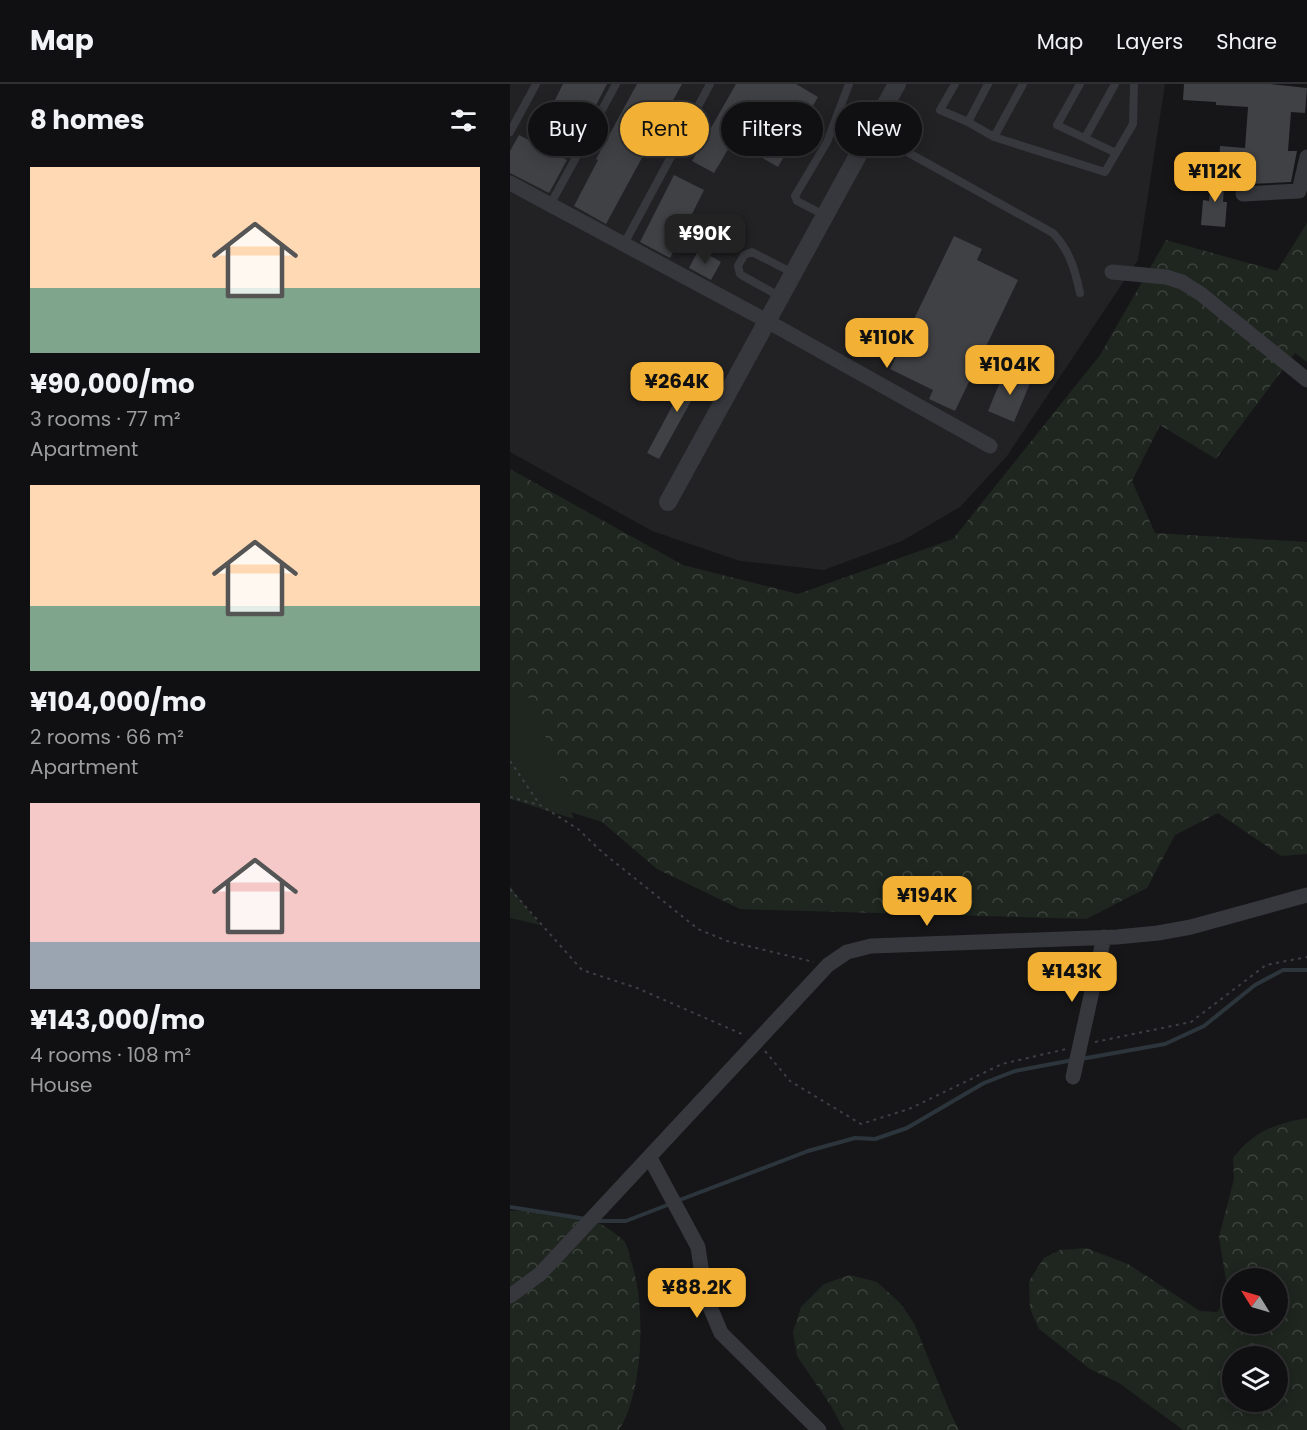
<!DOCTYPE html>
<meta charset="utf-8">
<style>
body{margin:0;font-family:Poppins,sans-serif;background:#19191b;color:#f1f3f6;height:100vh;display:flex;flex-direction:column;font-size:22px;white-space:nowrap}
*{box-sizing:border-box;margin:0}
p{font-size:20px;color:#9c9d9f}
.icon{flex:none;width:33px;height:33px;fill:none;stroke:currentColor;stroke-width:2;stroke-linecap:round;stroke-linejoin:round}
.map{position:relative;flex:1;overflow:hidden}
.details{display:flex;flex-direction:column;background:#101012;width:510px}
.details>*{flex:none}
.banner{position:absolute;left:18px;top:18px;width:570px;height:54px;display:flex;gap:12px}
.needle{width:39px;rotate:307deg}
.controls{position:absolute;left:712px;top:1184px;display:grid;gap:12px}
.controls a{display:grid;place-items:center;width:66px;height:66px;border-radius:50%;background:#101012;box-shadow:0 3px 15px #0003,0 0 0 2px #303032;font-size:30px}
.price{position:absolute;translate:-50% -51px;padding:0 14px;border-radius:12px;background:#f2b134;color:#111;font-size:20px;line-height:39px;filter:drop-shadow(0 2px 3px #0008)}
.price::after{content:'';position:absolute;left:50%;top:36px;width:18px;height:14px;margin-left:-9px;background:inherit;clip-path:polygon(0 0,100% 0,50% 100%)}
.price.selected{background:#222;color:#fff}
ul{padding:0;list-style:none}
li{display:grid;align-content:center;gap:12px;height:318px;padding:0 30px}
li span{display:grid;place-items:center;height:186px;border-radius:0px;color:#555}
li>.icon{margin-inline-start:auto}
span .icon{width:108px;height:108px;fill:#fffc;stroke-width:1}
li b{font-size:26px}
h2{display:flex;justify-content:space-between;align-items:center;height:72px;padding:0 30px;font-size:26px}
.pill{padding:0 21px;border-radius:27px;background:#101012;box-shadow:0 3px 15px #0003,0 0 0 2px #303032;font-size:21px;line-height:54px}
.pill.selected{background:#f2b134;color:#111}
header{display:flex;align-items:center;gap:36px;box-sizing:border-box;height:84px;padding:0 30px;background:#101012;border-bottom:2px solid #303032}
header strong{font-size:28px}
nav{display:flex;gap:33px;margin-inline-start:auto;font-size:21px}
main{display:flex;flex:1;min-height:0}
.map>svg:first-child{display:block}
</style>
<header>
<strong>Map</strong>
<nav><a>Map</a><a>Layers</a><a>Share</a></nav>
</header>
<main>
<section class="details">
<h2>8 homes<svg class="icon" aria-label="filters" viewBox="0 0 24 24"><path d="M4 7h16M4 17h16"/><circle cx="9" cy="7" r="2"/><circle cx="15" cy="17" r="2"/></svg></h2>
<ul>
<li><span style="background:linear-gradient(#ffd9b3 65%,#7fa58c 0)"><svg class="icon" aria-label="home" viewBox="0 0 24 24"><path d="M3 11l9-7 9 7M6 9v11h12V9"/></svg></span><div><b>¥90,000/mo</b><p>3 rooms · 77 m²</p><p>Apartment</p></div></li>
<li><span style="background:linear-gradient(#ffd9b3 65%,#7fa58c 0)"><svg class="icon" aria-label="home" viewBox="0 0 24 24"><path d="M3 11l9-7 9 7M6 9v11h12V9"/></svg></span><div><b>¥104,000/mo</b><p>2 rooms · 66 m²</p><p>Apartment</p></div></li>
<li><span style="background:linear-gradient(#f6c9c9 75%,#9aa5b1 0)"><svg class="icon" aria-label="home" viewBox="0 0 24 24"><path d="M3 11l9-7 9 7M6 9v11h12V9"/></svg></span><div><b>¥143,000/mo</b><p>4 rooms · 108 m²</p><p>House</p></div></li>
</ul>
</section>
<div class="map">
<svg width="797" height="1346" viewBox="0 0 797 1346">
<defs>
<pattern id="forest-crowns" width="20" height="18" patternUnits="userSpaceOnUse" patternTransform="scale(1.5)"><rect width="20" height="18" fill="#1e261f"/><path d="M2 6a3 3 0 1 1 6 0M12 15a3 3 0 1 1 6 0" fill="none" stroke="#3c433d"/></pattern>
</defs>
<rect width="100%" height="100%" fill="#161618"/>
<path fill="#222225" d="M0,0H655L628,176L497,372L450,423L392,457L314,486L230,477L142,447L0,368Z"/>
<path fill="url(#forest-crowns)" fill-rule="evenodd" d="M797,139V278L785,269L706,375L650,341L622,397L645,449L797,458V770L771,772L708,729L665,751L637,804L576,835L230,825L147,785L92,738L0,709V385L173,481L288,510L443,455L590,271L656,156L767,187Z
M797,1034V1346H673L609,1299L580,1285L529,1245L520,1225L519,1197L534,1174L550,1166L576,1164L618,1180L690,1227L707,1228L718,1209L709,1153L724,1095L723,1074C744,1047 764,1040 797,1034ZM723,1194H768V1239H723ZM723,1272H768V1317H723Z
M24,1126C60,1130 85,1130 113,1156C118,1161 119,1170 121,1177C136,1219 134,1308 109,1346H0V1127Z
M340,1191L367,1198L390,1219L404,1239L440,1328L449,1346H334L321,1322L287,1272L283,1248L291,1223L314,1200Z"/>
<path fill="#1e261f" d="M0,613L22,614L64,735L0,715Z
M0,802L4,808L30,841L0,834Z"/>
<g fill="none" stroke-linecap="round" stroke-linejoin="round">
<path stroke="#2c353c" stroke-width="4" d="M571,975L655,960L694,942L745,901L773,886H797
M167,1117L298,1067L345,1054L365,1055L397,1044L474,999L505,987L563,976
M0,1123L76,1135
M87,1137H116L160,1120"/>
</g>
<path fill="#404145" d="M53,0H97L68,56L34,38Z
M127,0H172L96,140L64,122L88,76L86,75Z
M226,0H286L308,13L268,83L223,57L204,89L182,77Z
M674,0H760L797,4L795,29L781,28L778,67H787L781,98L740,100L741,84L709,82L710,62L735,64L738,23L706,21V18L673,16Z
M9,51L57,76L39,109L0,89V67Z
M701,89L715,90L713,118H717L715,143L691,141L693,116L699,117Z
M164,91L194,106L160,174L130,158Z
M444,152L472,165L467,176L508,196L445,327L419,315L423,306L380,285Z
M189,165L211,178L201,196L179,184Z
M183,283L196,290L149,375L137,369Z
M495,286L521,297L504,338L478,327Z"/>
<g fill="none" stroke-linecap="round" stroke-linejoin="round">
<path stroke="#3d3f44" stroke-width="2" stroke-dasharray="3 4.5" stroke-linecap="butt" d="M0,677L30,721L68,745L92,768L188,845L217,857L304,878
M0,713L29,721
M0,805L72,886L127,904L234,951
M585,958L681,938L756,881L797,873
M255,967L280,997L351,1040L399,1025L492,980L556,965"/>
<path stroke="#37383d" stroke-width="8" d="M445,0L430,26L458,38L484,53L513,0
M570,0L547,41L606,69
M458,38L478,0
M0,48L26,0
M361,48L543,149C560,167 565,186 570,209
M484,53L595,88L623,40L624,0
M575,54L605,0
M40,121L106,0
M314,131L287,117L285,112L317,58L339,0
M114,160L200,0
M271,213L233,192L230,190L228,182L234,171L242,168L283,189"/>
<path stroke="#37383d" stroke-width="15" d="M0,99L257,237L480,362
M733,110L789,107L797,73
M602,188L656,193L672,198L691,210L797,296
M563,993L594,853
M140,1074L188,1163L195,1211L211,1249L309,1346
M0,1212L30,1190L318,881L337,868L361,862L607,853L648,849L681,843L797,811"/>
<path stroke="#37383d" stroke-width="18" d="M158,418L387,0"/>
</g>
</svg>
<div class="controls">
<a><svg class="needle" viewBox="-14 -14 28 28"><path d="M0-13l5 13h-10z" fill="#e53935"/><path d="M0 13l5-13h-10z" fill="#9c9d9f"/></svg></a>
<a><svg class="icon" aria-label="layers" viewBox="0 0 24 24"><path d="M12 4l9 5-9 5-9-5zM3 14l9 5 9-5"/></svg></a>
</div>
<b class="price" style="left:705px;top:119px">¥112K</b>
<b class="price selected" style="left:195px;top:181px">¥90K</b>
<b class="price" style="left:377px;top:285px">¥110K</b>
<b class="price" style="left:500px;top:312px">¥104K</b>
<b class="price" style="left:167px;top:329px">¥264K</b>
<b class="price" style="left:417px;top:843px">¥194K</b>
<b class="price" style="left:562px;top:919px">¥143K</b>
<b class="price" style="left:187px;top:1235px">¥88.2K</b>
<div class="banner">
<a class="pill">Buy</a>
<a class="pill selected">Rent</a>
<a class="pill">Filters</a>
<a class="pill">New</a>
</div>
</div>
</main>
